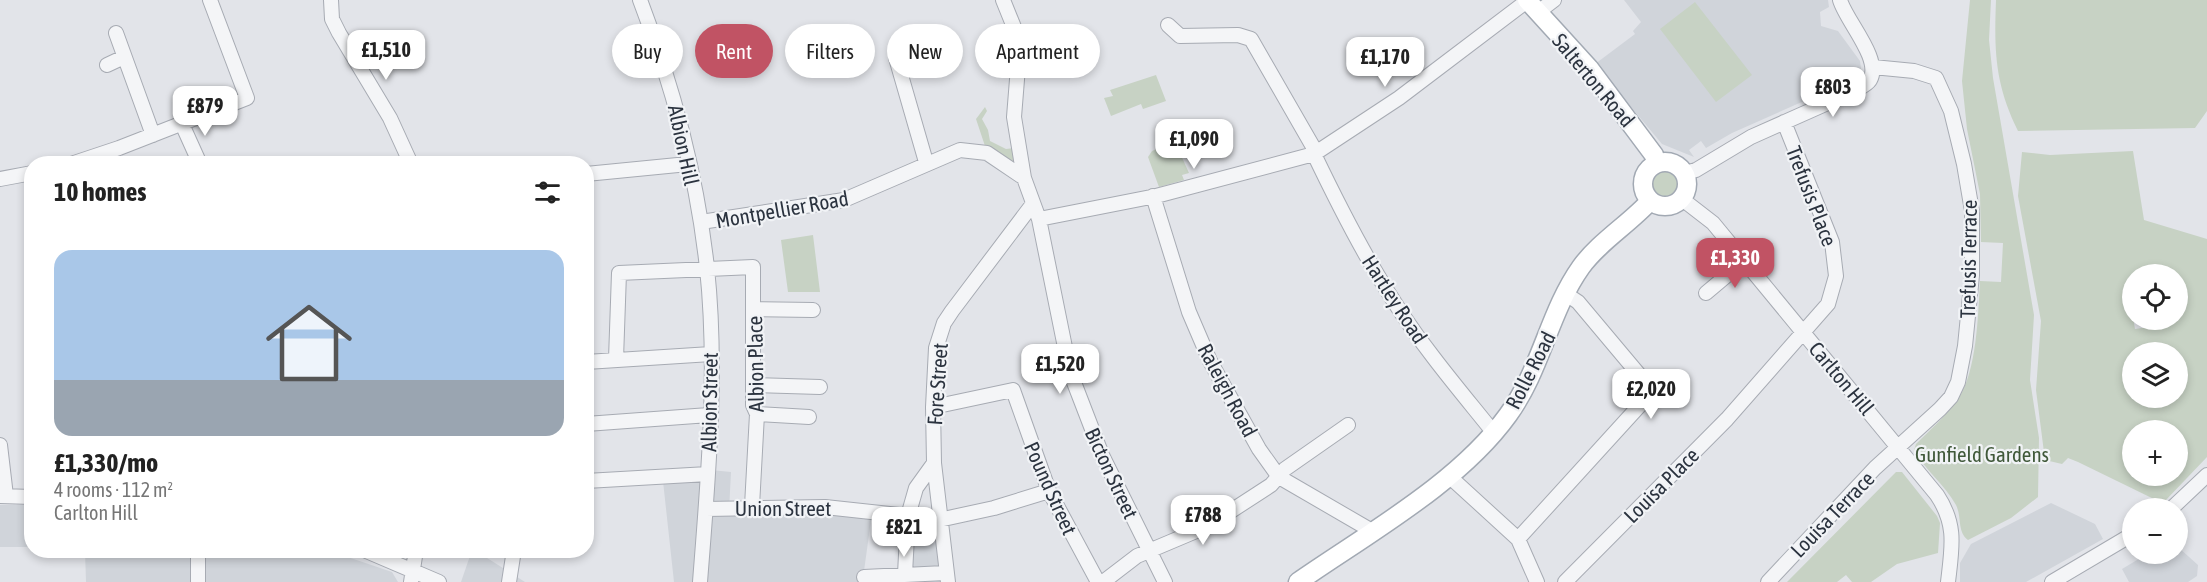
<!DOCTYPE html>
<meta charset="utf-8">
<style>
body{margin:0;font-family:"Asap Condensed",sans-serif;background:#f6f6f6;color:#222;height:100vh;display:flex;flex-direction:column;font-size:22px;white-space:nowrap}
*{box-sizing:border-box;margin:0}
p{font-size:20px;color:#767676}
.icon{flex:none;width:33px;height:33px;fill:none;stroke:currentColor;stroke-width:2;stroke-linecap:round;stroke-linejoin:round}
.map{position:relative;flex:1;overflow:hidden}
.details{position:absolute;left:24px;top:156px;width:570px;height:402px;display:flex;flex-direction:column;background:#fff;border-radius:24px;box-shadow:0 3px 9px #0003}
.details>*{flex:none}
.banner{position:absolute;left:612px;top:24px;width:570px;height:54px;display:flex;gap:12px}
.tools{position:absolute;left:2122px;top:264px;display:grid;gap:12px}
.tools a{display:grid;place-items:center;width:66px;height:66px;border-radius:50%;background:#fff;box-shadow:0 3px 9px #0003;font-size:30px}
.price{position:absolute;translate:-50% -51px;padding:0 14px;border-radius:12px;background:#fff;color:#222;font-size:20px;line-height:39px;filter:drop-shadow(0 2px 3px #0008)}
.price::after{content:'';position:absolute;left:50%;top:36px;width:18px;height:14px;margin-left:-9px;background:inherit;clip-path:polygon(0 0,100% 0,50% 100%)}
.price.active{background:#c15364;color:#fff}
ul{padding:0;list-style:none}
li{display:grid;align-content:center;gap:12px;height:318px;padding:0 30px}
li+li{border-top:2px solid #e0e0e0}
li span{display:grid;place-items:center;height:186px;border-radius:18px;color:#555}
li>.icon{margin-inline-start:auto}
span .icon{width:108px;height:108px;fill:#fffc;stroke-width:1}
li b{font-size:26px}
h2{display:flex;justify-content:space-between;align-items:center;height:72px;padding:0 30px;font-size:26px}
.tag{padding:0 21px;border-radius:27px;background:#fff;box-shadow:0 3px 9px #0003;font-size:21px;line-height:54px}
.tag.active{background:#c15364;color:#fff}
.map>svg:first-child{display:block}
</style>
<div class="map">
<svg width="2207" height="582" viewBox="0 0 2207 582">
<rect width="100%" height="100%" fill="#e2e4e9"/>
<path fill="#d0d4da" d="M1624,0H1828L1829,7L1820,12L1821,26L1838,31L1860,61L1861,69L1854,77L1829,90L1732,133L1706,148L1701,141L1689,150L1694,157L1662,144L1595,64L1635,34L1633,31L1641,22Z
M703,470L695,582H674L662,472Z
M711,470L731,472L729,511L872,513L864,571L906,569L909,536H937L943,582H704Z
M2051,503L2095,524L2103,539L2026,582H1960V563L1971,544Z
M0,505H31V547H0Z
M2178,547L2198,565L2197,576L2188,582H2129L2122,569L2147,554H2178Z
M472,550L476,551L525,582H461Z
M85,551H330L392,572L398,582H86Z"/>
<path fill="#c7d2c4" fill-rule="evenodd" d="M1970,0H1991L1989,40L1993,78L2034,315L2030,380L2039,438L2038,497L2011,518L1968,540C1957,532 1962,517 1956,505C1945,485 1925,470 1914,450L1916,444C1930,430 1946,416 1958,399C1977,371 1978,315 1980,281L2001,282L2003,243L1981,242L1980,194L1967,129L1962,81Z
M1996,0H2207V111L2195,128L2018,131C1995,84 1994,52 1996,0Z
M1695,2L1752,75L1716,102L1660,29Z
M1156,75L1166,101L1143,109L1141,104L1111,116L1104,98L1113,96L1110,90Z
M985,107L987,111L982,119L988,130L990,141L1006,149L1014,148L1017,161L1011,162L985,146L976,119Z
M1175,142L1189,173L1182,175L1184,180L1159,187L1148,157L1152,151Z
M2133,151L2144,220L2207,239V457L2165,501H2158L2078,462L2068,458L2062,464L2045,460L2036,390L2041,321L2018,196L2022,152L2050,155ZM2133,274H2178V320H2151L2149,327L2135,329L2130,301H2133ZM2178,352V398H2133V352ZM2133,430H2178V476H2133Z
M1649 184a16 16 0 1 1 32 0a16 16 0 1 1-32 0Z
M813,235L820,292H788L781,240Z
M1896,472H1902L1937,516L1940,523L1938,553L1897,564L1871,582H1852L1846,575L1837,582H1787Z"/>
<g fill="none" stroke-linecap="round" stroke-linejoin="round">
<g stroke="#a7abb3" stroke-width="16">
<path id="minor" d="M331,0L332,19L339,33L390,118L411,164
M640,0C673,86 697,176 707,268C718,372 708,479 700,582
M1003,0L1020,42L1014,117L1024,178L1039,219L1070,372L1102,455L1165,582
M1537,13L1554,0
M1168,25L1180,36L1238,35L1251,39L1316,152
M116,33L153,135
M896,58L926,162
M107,65L124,57
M182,124L200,164
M1314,154C1348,225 1385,296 1434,358C1453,383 1474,408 1494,433
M71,164L119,148L247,98L210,0
M1685,173L1696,170L1751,137L1859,89C1862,86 1869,83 1870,80C1882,59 1846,21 1840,0
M586,174L688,164
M0,179L32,173
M1153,196L1189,312L1210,361L1259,449L1279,477L1372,531
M1682,199L1713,223L1937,495C1957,525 1952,547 1948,582
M1039,219L1156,196L1314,154L1399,98L1527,1
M701,222L844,200L960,150L987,153L1024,178
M1706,293L1744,261
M754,309L813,310
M616,359L619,273L753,267V405L757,414L752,506
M586,362L711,354
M753,385L820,387
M933,407L1013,390L1049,491L1098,582
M757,414L809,417
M586,424L709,415
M0,445L6,496
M1449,476L1518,539L1537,582
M586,481L708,474
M0,496L32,497
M2172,508L2207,475
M706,509L825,507L908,516L916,488L934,463
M939,520L994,508L1049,491
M1518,539L1651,393L1646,383L1578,302L1566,294
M364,550L439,582
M905,574L908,516
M864,577L945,573
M198,582V550
M411,582L416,550
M509,582L514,550
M948,582L934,463L933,407L936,348L944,323L952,311L1032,205
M1103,582L1137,556L1208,526L1271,485L1285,469L1348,425
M1565,582L1727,419L1828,304L1836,276L1832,242L1784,122
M1768,582L1875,468L1940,409L1951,397L1958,382L1965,346L1972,275V211L1964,164L1951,111L1936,78L1914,71L1873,67
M2052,582L2133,534"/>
</g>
<g stroke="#a2a9b3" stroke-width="21">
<path id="major" d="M1527,0L1589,68L1654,155L1656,163
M1643 184a22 22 0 1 1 44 0a22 22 0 1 1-44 0Z
M1298,582C1367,534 1459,483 1508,415C1541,370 1549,312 1581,267C1599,242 1629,224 1650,201"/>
</g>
<use href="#minor" stroke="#f4f5f7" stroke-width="14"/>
<use href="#major" stroke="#fff" stroke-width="18"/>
</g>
<g text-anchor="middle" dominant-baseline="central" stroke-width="4.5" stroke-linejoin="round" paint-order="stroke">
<g font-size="21" fill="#2b333f" stroke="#f1f3f6">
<text transform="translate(1594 80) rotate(50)">Salterton Road</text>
<text transform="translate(684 145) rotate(78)">Albion Hill</text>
<text transform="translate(1812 196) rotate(69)">Trefusis Place</text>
<text transform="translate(782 209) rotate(-10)">Montpellier Road</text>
<text transform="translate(1968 259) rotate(-89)">Trefusis Terrace</text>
<text transform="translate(1395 299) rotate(57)">Hartley Road</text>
<text transform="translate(755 364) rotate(-91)">Albion Place</text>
<text transform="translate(1530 370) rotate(-63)">Rolle Road</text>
<text transform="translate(1842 378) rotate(50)">Carlton Hill</text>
<text transform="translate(937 384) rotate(-86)">Fore Street</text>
<text transform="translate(1228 390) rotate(62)">Raleigh Road</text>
<text transform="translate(709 402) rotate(-89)">Albion Street</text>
<text transform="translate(1112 473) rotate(65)">Bicton Street</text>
<text transform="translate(1661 485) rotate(-45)">Louisa Place</text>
<text transform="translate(1051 488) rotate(66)">Pound Street</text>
<text x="783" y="508">Union Street</text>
<text transform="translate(1832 514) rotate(-46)">Louisa Terrace</text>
</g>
<g font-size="21" fill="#40593a" stroke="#f1f3f6">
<text x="1982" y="454">Gunfield Gardens</text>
</g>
</g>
</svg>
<div class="tools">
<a><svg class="icon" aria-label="locate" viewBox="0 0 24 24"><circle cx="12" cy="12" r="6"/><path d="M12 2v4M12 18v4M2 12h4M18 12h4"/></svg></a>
<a><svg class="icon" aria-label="layers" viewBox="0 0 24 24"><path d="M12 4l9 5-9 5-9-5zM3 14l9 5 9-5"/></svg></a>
<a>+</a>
<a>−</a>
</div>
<b class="price" style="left:386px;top:81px">£1,510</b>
<b class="price" style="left:1385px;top:88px">£1,170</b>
<b class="price" style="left:1833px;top:118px">£803</b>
<b class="price" style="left:205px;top:137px">£879</b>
<b class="price" style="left:1194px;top:170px">£1,090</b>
<b class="price active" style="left:1735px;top:289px">£1,330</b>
<b class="price" style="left:1060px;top:395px">£1,520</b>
<b class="price" style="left:1651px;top:420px">£2,020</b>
<b class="price" style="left:1203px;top:546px">£788</b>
<b class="price" style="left:904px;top:558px">£821</b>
<div class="banner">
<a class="tag">Buy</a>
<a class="tag active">Rent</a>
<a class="tag">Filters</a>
<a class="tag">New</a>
<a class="tag">Apartment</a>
</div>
<section class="details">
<h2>10 homes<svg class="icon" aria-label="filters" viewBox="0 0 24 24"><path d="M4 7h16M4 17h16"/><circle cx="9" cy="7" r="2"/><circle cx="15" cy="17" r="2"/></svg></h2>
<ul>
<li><span style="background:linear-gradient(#a9c7e8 70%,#9aa5b1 0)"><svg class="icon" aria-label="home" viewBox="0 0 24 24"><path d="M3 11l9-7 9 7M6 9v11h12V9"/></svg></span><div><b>£1,330/mo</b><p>4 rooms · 112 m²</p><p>Carlton Hill</p></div></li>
</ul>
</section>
</div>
